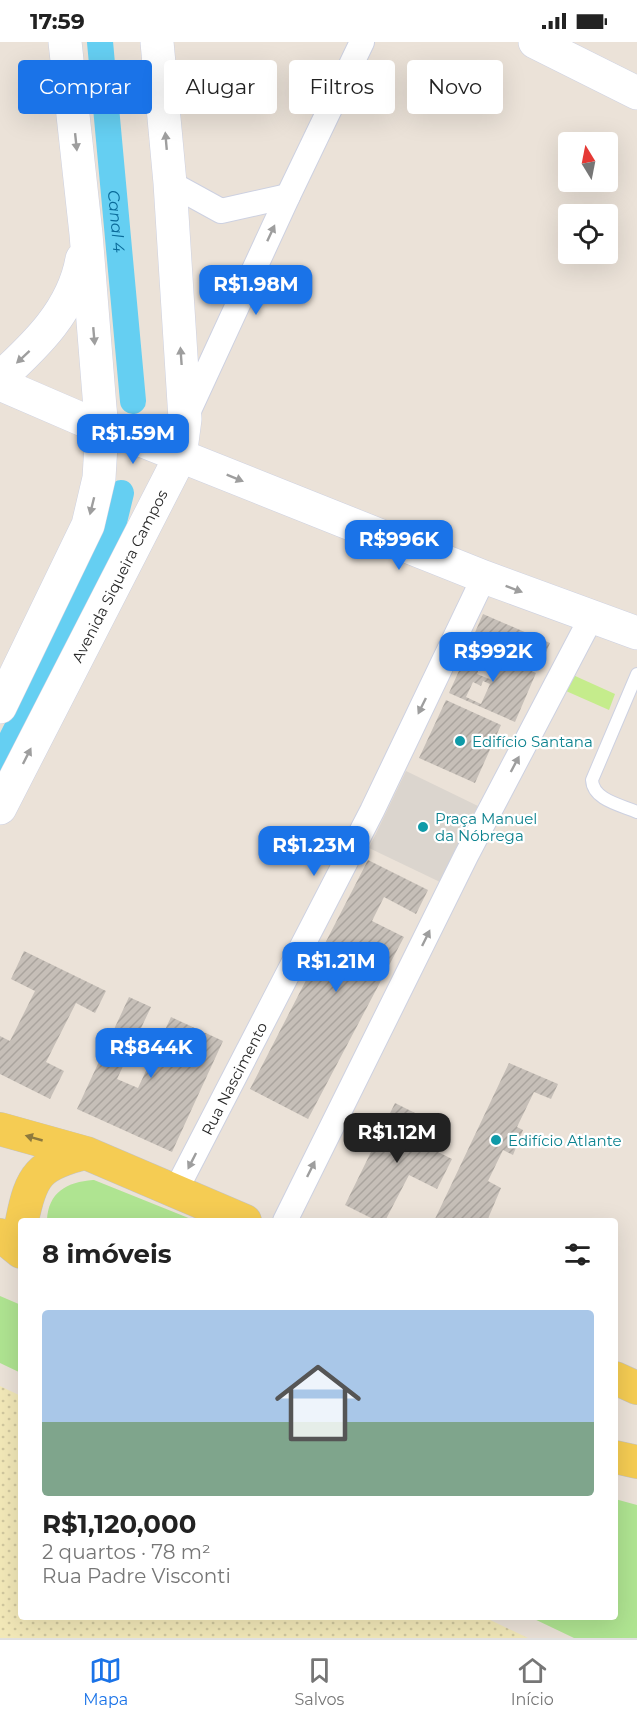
<!DOCTYPE html>
<html lang="pt">
<meta charset="utf-8">
<style>
body{margin:0;font-family:Montserrat,sans-serif;background:#f2f2f2;color:#222;height:100vh;display:flex;flex-direction:column;font-size:22px;white-space:nowrap}
*{box-sizing:border-box;margin:0}
p{font-size:20px;color:#767676}
.icon{flex:none;width:33px;height:33px;fill:none;stroke:currentColor;stroke-width:2;stroke-linecap:round;stroke-linejoin:round}
.map{position:relative;flex:1;overflow:hidden}
.drawer{position:absolute;left:18px;top:1176px;width:600px;height:402px;display:flex;flex-direction:column;background:#fff;border-radius:6px;box-shadow:0 6px 24px #0002}
.drawer>*{flex:none}
.guide{position:absolute;left:18px;top:18px;width:602px;height:54px;display:flex;gap:12px}
.needle{width:39px;rotate:350deg}
.controls{position:absolute;left:558px;top:90px;display:grid;gap:12px}
.controls a{display:grid;place-items:center;width:60px;height:60px;border-radius:6px;background:#fff;box-shadow:0 6px 24px #0002;font-size:30px}
.price{position:absolute;translate:-50% -51px;padding:0 14px;border-radius:12px;background:#1a73e8;color:#fff;font-size:20px;line-height:39px;filter:drop-shadow(0 2px 3px #0008)}
.price::after{content:'';position:absolute;left:50%;top:36px;width:18px;height:14px;margin-left:-9px;background:inherit;clip-path:polygon(0 0,100% 0,50% 100%)}
.price.current{background:#222;color:#fff}
ul{padding:0;list-style:none}
li{display:grid;align-content:center;gap:12px;height:318px;padding:0 24px}
li+li{border-top:2px solid #e0e0e0}
li span{display:grid;place-items:center;height:186px;border-radius:6px;color:#555}
li>.icon{margin-inline-start:auto}
span .icon{width:108px;height:108px;fill:#fffc;stroke-width:1}
li b{font-size:26px}
h2{display:flex;justify-content:space-between;align-items:center;height:72px;padding:0 24px;font-size:26px}
.pill{padding:0 21px;border-radius:6px;background:#fff;box-shadow:0 6px 24px #0002;font-size:21px;line-height:54px}
.pill.current{background:#1a73e8;color:#fff}
.status{display:flex;justify-content:space-between;align-items:center;height:42px;padding:0 30px;background:#fff;direction:ltr}
.status svg{height:16px;fill:currentColor}
.tab-bar{display:flex;justify-content:space-around;align-items:center;height:84px;border-top:2px solid #e0e0e0;background:#fff;font-size:16px;color:#767676}
.tab-bar a{display:grid;justify-items:center;gap:3px}
.tab-bar .current{color:#1a73e8}
.map>svg:first-child{display:block}
</style>
<div class="status"><b>17:59</b><svg viewBox="0 0 49 12"><path d="M0 12V9h3v3zM5 12V6h3v6zM10 12V3h3v9zM15 12V0h3v12zM26 1h20v11H26zM47 4h2v5h-2z"/></svg></div>
<div class="map">
<svg width="637" height="1596" viewBox="0 0 637 1596">
<defs>
<pattern id="sand-dots" width="8" height="8" patternUnits="userSpaceOnUse" patternTransform="scale(1.5)"><rect width="8" height="8" fill="#f2e8b8"/><path d="M2 2h.1M6 6h.1" fill="none" stroke="#d0c79e" stroke-width="1.8" stroke-linecap="round"/></pattern>
<pattern id="building-hatch" width="6" height="6" patternUnits="userSpaceOnUse" patternTransform="scale(1.5)"><rect width="6" height="6" fill="#c6bfb8"/><path d="M-1 1l2-2M0 6l6-6M5 7l2-2" fill="none" stroke="#aaa49e"/></pattern>
</defs>
<rect width="100%" height="100%" fill="#ebe2d8"/>
<path fill="url(#sand-dots)" d="M0,1344L21,1354V1575H484L528,1596H0Z"/>
<path fill="#afe491" d="M93,1138H94L196,1179H47C48,1150 67,1140 93,1138Z
M0,1254L21,1263V1331L0,1321Z
M615,1457L637,1463V1596H574L530,1575H615Z"/>
<path fill="#c5ec8c" d="M573,633L615,652L609,668L566,649Z"/>
<path fill="#dbd5ce" d="M406,729L478,764L440,840L369,806Z"/>
<g fill="none" stroke-linecap="round" stroke-linejoin="round">
<g stroke="#65cff2" stroke-width="26">
<path id="s1" d="M100,0L133,359"/>
<path d="M0,720L100,520L110,496L121,451"/>
</g>
</g>
<path fill="url(#building-hatch)" fill-rule="evenodd" d="M483,572L550,601L540,624L473,595Z
M471,602L536,631L515,680L449,651ZM494,615L501,618L492,638L477,632L483,617L492,621ZM483,639L490,642L481,662L466,655L473,640L481,644Z
M446,658L501,683L475,741L419,716Z
M368,818L428,848L416,872L384,855L372,879L404,895L308,1077L250,1047Z
M24,909L106,949L95,971L76,961L46,1020L64,1029L50,1057L0,1032V994L10,999L35,949L11,937Z
M129,955L151,965L117,1037L138,1046L171,975L223,999L172,1110L77,1067Z
M509,1021L558,1042L551,1057L534,1050L517,1085L523,1088L513,1113L503,1108L488,1139L501,1146L487,1179H434Z
M395,1061L433,1080L422,1102L452,1117L437,1147L409,1133L385,1179H377L345,1163Z"/>
<g fill="none" stroke-linecap="round" stroke-linejoin="round">
<g stroke="#cdd1e1" stroke-width="14">
<path id="service" d="M637,632L592,738C593,758 621,763 637,770"/>
</g>
<g stroke="#cdd1e1" stroke-width="26">
<g id="minor">
<path d="M170,141L221,169L288,154"/>
<path d="M186,375L288,154L362,0"/>
<path id="s2" d="M175,1150L372,769L484,535"/>
<path d="M285,1179L466,814L591,576"/>
</g>
</g>
<g stroke="#cdd1e1" stroke-width="34">
<g id="secondary">
<path d="M535,0L637,51"/>
<path d="M0,336C36,303 73,268 82,217"/>
<path d="M0,342L102,386L143,399L484,535L637,591"/>
<path d="M0,665L88,483L99,436L102,386L100,366L86,192L65,0"/>
<path id="s3" d="M0,766L180,415L185,377L170,141L157,0"/>
</g>
</g>
<g stroke="#c3c3c3" stroke-width="34">
<path id="primary" d="M0,1087L86,1111L245,1179
M22,1179C31,1133 39,1122 86,1111
M0,1193L21,1210
M615,1336L637,1346
M615,1415L637,1420"/>
</g>
<use href="#service" stroke="#fff" stroke-width="12"/>
<use href="#minor" stroke="#fff" stroke-width="24"/>
<use href="#secondary" stroke="#fff" stroke-width="33"/>
<use href="#primary" stroke="#f5cc53" stroke-width="33"/>
</g>
<defs><path id="oneway-solid" d="M-6-.8H1V-3.2L6.5 0L1 3.2V.8H-6Z" transform="scale(1.5)"/></defs>
<g fill="#9e9e9e">
<use href="#oneway-solid" transform="translate(166 99) rotate(-95)"/>
<use href="#oneway-solid" transform="translate(76 100) rotate(84)"/>
<use href="#oneway-solid" transform="translate(271 191) rotate(-65)"/>
<use href="#oneway-solid" transform="translate(94 294) rotate(85)"/>
<use href="#oneway-solid" transform="translate(181 314) rotate(-94)"/>
<use href="#oneway-solid" transform="translate(23 315) rotate(137)"/>
<use href="#oneway-solid" transform="translate(235 436) rotate(22)"/>
<use href="#oneway-solid" transform="translate(92 464) rotate(104)"/>
<use href="#oneway-solid" transform="translate(514 547) rotate(21)"/>
<use href="#oneway-solid" transform="translate(422 664) rotate(116)"/>
<use href="#oneway-solid" transform="translate(27 714) rotate(-63)"/>
<use href="#oneway-solid" transform="translate(515 722) rotate(-62)"/>
<use href="#oneway-solid" transform="translate(426 896) rotate(-64)"/>
<use href="#oneway-solid" transform="translate(192 1119) rotate(117)"/>
<use href="#oneway-solid" transform="translate(311 1127) rotate(-64)"/>
</g>
<use fill="#8e7a3d" href="#oneway-solid" transform="translate(34 1096) rotate(-164)"/>
<g fill="#0f9aa8" stroke="#fff" stroke-width="2">
<circle cx="460" cy="699" r="6"/>
<circle cx="423" cy="785" r="6"/>
<circle cx="496" cy="1098" r="6"/>
</g>
<g text-anchor="middle" dominant-baseline="central" stroke-width="4.5" stroke-linejoin="round" paint-order="stroke">
<g font-size="15" fill="#272727" stroke="#fff">
<text stroke="none"><textPath href="#s3" startOffset="261">Avenida Siqueira Campos</textPath></text>
<text stroke="none"><textPath href="#s2" startOffset="128">Rua Nascimento</textPath></text>
</g>
<g font-size="15" fill="#0d838f" stroke="#fff" text-anchor="start">
<text x="472" y="699">Edifício Santana</text>
<text x="435" y="776">Praça Manuel<tspan x="435" dy="17">da Nóbrega</tspan></text>
<text x="508" y="1098">Edifício Atlante</text>
</g>
<g font-size="16" font-style="italic" fill="#096a99" stroke="#fff">
<text stroke="none"><textPath href="#s1" startOffset="180">Canal 4</textPath></text>
</g>
</g>
</svg>
<div class="controls">
<a><svg class="needle" viewBox="-14 -14 28 28"><path d="M0-13l5 13h-10z" fill="#e53935"/><path d="M0 13l5-13h-10z" fill="#767676"/></svg></a>
<a><svg class="icon" aria-label="locate" viewBox="0 0 24 24"><circle cx="12" cy="12" r="6"/><path d="M12 2v4M12 18v4M2 12h4M18 12h4"/></svg></a>
</div>
<b class="price" style="left:256px;top:274px">R$1.98M</b>
<b class="price" style="left:133px;top:423px">R$1.59M</b>
<b class="price" style="left:399px;top:529px">R$996K</b>
<b class="price" style="left:493px;top:641px">R$992K</b>
<b class="price" style="left:314px;top:835px">R$1.23M</b>
<b class="price" style="left:336px;top:951px">R$1.21M</b>
<b class="price" style="left:151px;top:1037px">R$844K</b>
<b class="price current" style="left:397px;top:1122px">R$1.12M</b>
<div class="guide">
<a class="pill current">Comprar</a>
<a class="pill">Alugar</a>
<a class="pill">Filtros</a>
<a class="pill">Novo</a>
</div>
<section class="drawer">
<h2>8 imóveis<svg class="icon" aria-label="filters" viewBox="0 0 24 24"><path d="M4 7h16M4 17h16"/><circle cx="9" cy="7" r="2"/><circle cx="15" cy="17" r="2"/></svg></h2>
<ul>
<li><span style="background:linear-gradient(#a9c7e8 60%,#7fa58c 0)"><svg class="icon" aria-label="home" viewBox="0 0 24 24"><path d="M3 11l9-7 9 7M6 9v11h12V9"/></svg></span><div><b>R$1,120,000</b><p>2 quartos · 78 m²</p><p>Rua Padre Visconti</p></div></li>
</ul>
</section>
</div>
<nav class="tab-bar">
<a class="current"><svg class="icon" aria-label="map" viewBox="0 0 24 24"><path d="M3 6l6-2 6 2 6-2v14l-6 2-6-2-6 2zM9 4v14M15 6v14"/></svg>Mapa</a>
<a><svg class="icon" aria-label="saved" viewBox="0 0 24 24"><path d="M7 4h10v16l-5-4-5 4z"/></svg>Salvos</a>
<a><svg class="icon" aria-label="home" viewBox="0 0 24 24"><path d="M3 11l9-7 9 7M6 9v11h12V9"/></svg>Início</a>
</nav>
